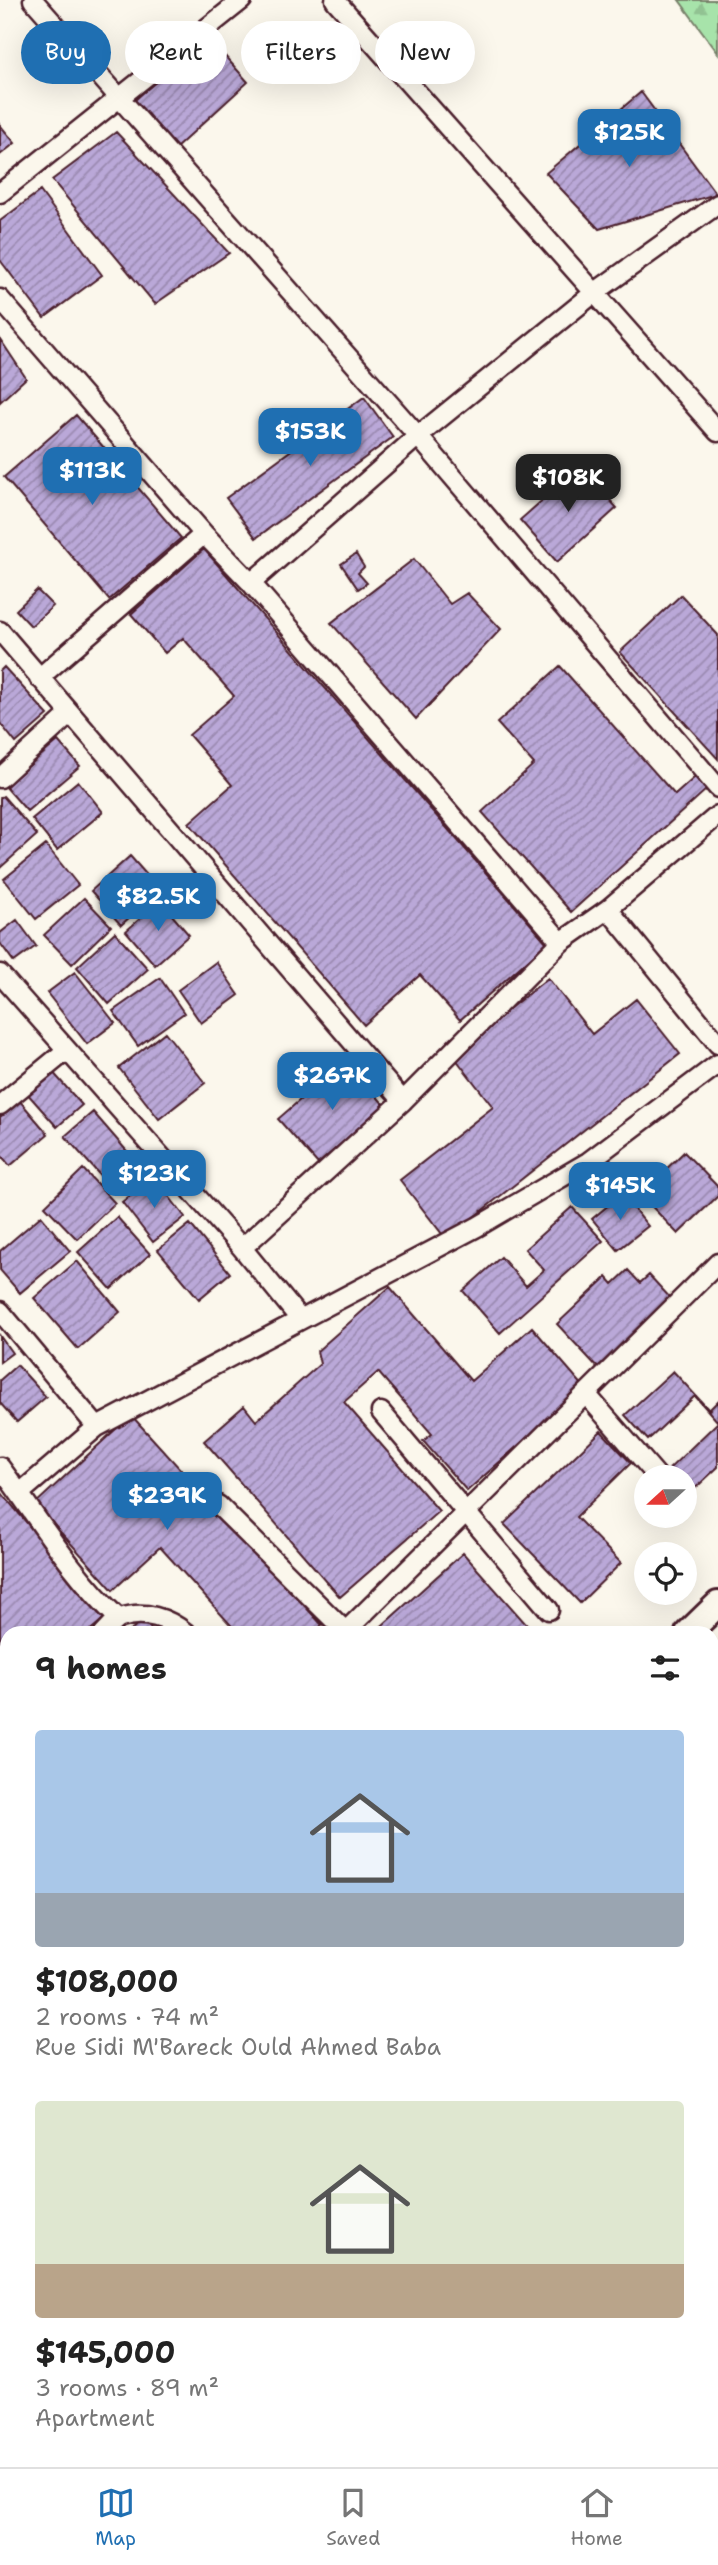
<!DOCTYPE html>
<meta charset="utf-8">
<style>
body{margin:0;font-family:"Shantell Sans",sans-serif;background:#f6f6f6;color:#222;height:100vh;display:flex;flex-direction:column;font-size:26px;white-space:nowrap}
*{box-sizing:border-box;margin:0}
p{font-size:23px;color:#767676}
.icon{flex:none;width:38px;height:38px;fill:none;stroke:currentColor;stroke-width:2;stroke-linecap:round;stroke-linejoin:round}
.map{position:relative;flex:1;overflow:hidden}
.panel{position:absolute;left:0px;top:1626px;width:719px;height:842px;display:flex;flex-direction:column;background:#fff;border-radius:21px 21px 0 0;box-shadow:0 7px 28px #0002}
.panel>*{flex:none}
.top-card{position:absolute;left:21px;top:21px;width:677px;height:63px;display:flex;gap:14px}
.needle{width:46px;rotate:249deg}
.controls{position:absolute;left:634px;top:1465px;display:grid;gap:14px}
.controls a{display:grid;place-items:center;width:63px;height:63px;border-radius:50%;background:#fff;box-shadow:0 7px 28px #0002;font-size:35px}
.price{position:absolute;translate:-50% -60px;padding:0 16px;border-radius:14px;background:#1f6fb2;color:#fff;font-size:23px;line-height:46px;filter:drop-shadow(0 2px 4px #0008)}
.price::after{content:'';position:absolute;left:50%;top:42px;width:21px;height:16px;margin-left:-10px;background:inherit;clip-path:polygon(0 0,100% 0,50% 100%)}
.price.selected{background:#222;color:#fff}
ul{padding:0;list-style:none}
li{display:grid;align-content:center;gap:14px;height:371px;padding:0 35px}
li span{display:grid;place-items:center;height:217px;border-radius:7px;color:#555}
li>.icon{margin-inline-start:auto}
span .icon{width:126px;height:126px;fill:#fffc;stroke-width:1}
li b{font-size:30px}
h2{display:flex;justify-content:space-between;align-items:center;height:84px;padding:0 35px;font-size:30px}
.tag{padding:0 24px;border-radius:32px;background:#fff;box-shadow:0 7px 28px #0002;font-size:24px;line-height:63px}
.tag.selected{background:#1f6fb2;color:#fff}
.menu{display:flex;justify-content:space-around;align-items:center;height:98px;border-top:2px solid #e0e0e0;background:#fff;font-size:19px;color:#767676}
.menu a{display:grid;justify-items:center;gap:4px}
.menu .selected{color:#1f6fb2}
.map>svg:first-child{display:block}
</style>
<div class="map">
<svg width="718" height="2467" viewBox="0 0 718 2467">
<defs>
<pattern id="forest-firs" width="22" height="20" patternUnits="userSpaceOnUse" patternTransform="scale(1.75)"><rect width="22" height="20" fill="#a7e3aa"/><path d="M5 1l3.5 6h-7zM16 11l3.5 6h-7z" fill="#91c292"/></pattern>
<pattern id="building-hatch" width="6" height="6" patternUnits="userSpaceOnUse" patternTransform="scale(1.75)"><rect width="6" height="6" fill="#baa8d8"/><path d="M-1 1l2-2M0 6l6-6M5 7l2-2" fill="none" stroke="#9988af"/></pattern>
</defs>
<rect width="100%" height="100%" fill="#fbf7ec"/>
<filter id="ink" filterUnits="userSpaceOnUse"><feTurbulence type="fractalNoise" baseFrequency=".0143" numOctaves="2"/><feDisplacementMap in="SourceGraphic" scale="14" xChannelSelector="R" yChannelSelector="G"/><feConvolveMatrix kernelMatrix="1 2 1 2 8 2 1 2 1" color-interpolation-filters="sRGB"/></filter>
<g filter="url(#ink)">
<path fill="url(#forest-firs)" stroke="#78816a" stroke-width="2" d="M679,0H718V53Z"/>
<path fill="url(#building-hatch)" stroke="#4a1f2b" stroke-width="2" d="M206,35L248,82L176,148L134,101Z
M641,92L716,194L599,229L546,173Z
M0,125L15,143L0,155Z
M116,132L229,253L155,304L52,180Z
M40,191L102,275L44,318L0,260V221Z
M0,339L26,378L0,402Z
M364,397L393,437L256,538L226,498Z
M76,415L181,538L109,600L4,477Z
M580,467L617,508L557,562L520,520Z
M204,549L547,943L460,1020L420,975L364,1025L189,823L232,785L189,735L234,696L183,638L165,653L131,614Z
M356,554L364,567L358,573L367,583L358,589L341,564Z
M414,559L450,604L467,593L501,629L416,719L331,623Z
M37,590L53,606L31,626L16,610Z
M681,595L718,635V759L620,652Z
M560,666L675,795L695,777L706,790L571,912L482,812L534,764L497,723Z
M4,667L48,715L16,743L0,723V671Z
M58,741L80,766L27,811L5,786Z
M78,781L103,812L57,850L32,819Z
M3,796L37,835L0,868V798Z
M46,845L78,885L36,919L4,879Z
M130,856L160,890L121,925L91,891Z
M84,898L111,926L72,964L44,935Z
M160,901L189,935L155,965L126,931Z
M17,920L36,946L14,962L0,943V933Z
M115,932L148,969L109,1004L77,967Z
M216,962L239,995L201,1023L178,990Z
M75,972L115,1023L87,1044L47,993Z
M160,978L184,1013L138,1046L113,1011Z
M548,978L592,1034L636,999L680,1054L446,1239L400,1180L493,1107L452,1054Z
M165,1032L205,1083L159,1119L119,1068Z
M346,1060L385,1106L318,1164L278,1119Z
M51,1070L82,1105L57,1127L26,1092Z
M19,1100L48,1134L10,1166L0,1154V1117Z
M93,1112L132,1157L105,1181L65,1136Z
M684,1152L718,1187V1196L678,1234L640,1194Z
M83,1169L115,1203L77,1239L45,1206Z
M154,1177L185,1217L153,1242L122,1202Z
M622,1194L648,1226L618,1250L592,1219Z
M572,1207L603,1241L500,1333L463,1291L501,1257L526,1286L544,1270L525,1249Z
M41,1216L70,1251L20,1293L0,1270V1251Z
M117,1217L150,1254L111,1289L78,1252Z
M190,1224L230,1273L199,1299L158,1250Z
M77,1261L120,1312L78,1349L34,1298Z
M628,1270L640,1283L649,1275L673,1301L600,1370L557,1324L607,1277L613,1284Z
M390,1287L471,1381L532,1327L584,1387L467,1491L423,1441L432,1434L378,1372L344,1402L439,1511L340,1597L204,1441L244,1406L256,1421L320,1364L317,1351Z
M0,1336L12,1353L0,1362Z
M17,1365L46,1397L17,1422L0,1403V1380Z
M673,1371L709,1410L718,1401V1422L695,1396L648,1440L625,1415Z
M131,1415L322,1625L313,1633H238L160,1547L113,1590L35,1504Z
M718,1422V1467L689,1494L684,1488V1477H674L668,1470Z
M601,1431L631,1463L576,1517L621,1563L580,1603L504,1524Z
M0,1491L106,1617L87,1633H7V1701L0,1707Z
M463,1553L534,1633H374Z
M142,1620L155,1633H128Z
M0,1861L7,1869V2079L0,2071Z
M718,1886V1939L712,1940V1887Z
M718,1965V2270H717L712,2258V1966Z
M7,2116V2234L0,2241V2123Z
M7,2361V2451L0,2452V2368Z
M224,2460H294L295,2467H191Z
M407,2460H459L460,2467H408Z
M459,2460H533L534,2467H460Z"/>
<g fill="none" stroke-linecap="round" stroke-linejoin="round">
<g stroke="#4a1f2b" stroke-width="23">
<path id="street" d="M33,0L418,436L718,788
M335,0L718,432
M0,193L242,0
M0,299L204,534L251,583L561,942
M251,583L418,436L594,293L718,204
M0,631L403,1101
M39,678L204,534
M0,778L70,714
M608,909L718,1044
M0,974L242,1248L300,1319
M0,1105L67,1050
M242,1248L403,1101L561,942L608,909L718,815
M0,1311L97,1427
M586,1394L658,1477
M381,1412L549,1610
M0,1467C39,1519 71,1574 118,1618
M20,1493L97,1427L477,1227L588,1162L718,1064
M218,1505L347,1633
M104,1633C109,1628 115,1620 121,1618C144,1610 168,1618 186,1633
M344,1633L718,1263
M712,1720L718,1748
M0,1737L7,1730
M0,1755L7,1763
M712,1953L718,1952
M0,2083L7,2091
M712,2337L718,2336
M712,2450L716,2467"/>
</g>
<g stroke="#4a1f2b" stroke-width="30">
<path id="secondary" d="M688,1633L718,1604
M0,2301L7,2294
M327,2460L328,2467
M65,2467L98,2460"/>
</g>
<use href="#street" stroke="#fbf7ec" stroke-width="18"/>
<use href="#secondary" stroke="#fbf7ec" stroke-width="24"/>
</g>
</g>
</svg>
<div class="controls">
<a><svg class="needle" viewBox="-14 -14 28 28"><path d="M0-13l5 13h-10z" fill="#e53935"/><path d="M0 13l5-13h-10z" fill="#767676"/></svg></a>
<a><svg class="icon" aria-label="locate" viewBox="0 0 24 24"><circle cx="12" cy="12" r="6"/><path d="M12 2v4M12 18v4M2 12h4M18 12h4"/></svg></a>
</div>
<b class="price" style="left:629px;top:169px">$125K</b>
<b class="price" style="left:310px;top:468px">$153K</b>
<b class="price" style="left:92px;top:507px">$113K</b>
<b class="price selected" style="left:568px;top:514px">$108K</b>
<b class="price" style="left:158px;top:933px">$82.5K</b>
<b class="price" style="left:332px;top:1112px">$267K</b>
<b class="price" style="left:154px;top:1210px">$123K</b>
<b class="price" style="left:620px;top:1222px">$145K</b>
<b class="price" style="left:167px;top:1532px">$239K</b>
<div class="top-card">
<a class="tag selected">Buy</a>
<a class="tag">Rent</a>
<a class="tag">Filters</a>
<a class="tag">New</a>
</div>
<section class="panel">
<h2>9 homes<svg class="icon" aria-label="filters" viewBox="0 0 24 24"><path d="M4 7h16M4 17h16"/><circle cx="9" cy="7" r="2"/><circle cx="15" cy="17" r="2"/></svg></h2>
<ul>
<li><span style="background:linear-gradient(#a9c7e8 75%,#9aa5b1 0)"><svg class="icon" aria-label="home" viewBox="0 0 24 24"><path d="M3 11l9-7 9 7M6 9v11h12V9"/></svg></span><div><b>$108,000</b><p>2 rooms · 74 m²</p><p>Rue Sidi M'Bareck Ould Ahmed Baba</p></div></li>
<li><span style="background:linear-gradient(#dfe7d0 75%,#b9a48a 0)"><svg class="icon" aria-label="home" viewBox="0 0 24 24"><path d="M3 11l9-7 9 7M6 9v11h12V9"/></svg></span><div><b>$145,000</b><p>3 rooms · 89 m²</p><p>Apartment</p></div></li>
</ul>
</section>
</div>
<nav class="menu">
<a class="selected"><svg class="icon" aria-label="map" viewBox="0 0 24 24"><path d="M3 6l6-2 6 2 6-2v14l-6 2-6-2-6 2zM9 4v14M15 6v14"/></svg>Map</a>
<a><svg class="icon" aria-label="saved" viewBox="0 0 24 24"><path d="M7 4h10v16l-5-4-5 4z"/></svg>Saved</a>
<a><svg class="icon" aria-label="home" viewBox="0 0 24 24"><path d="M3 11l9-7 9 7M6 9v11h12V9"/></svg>Home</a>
</nav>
